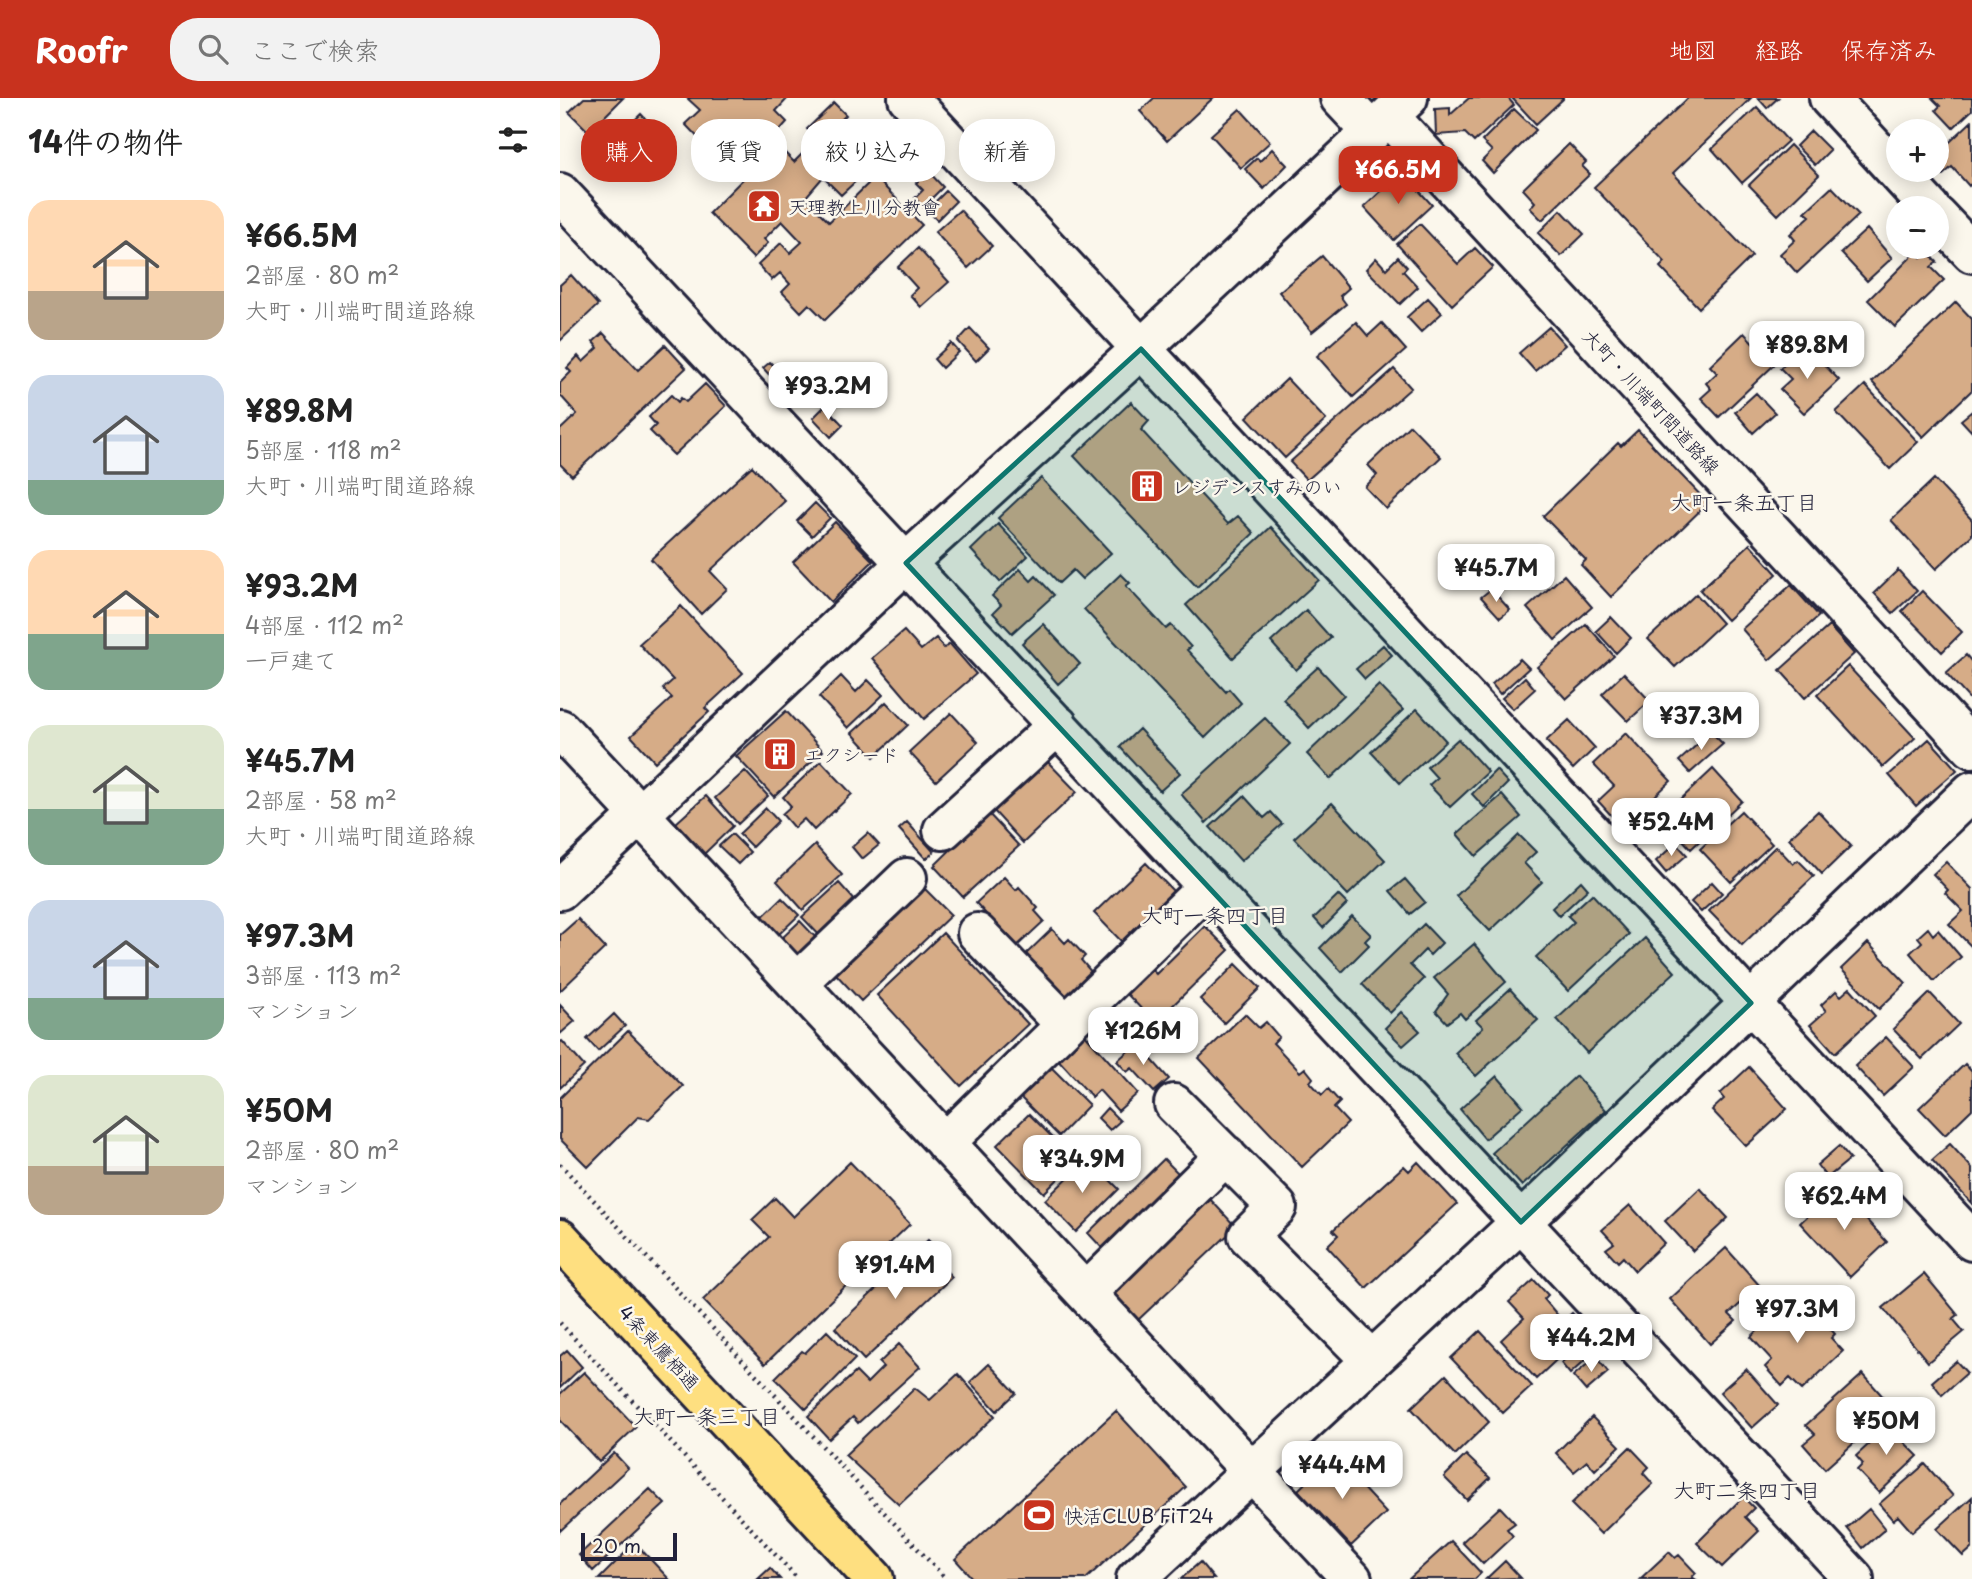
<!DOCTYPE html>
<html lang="ja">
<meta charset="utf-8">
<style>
body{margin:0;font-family:"Playpen Sans","Klee One",sans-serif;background:#f2f2f2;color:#222;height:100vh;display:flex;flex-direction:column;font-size:26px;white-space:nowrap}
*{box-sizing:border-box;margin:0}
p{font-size:23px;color:#767676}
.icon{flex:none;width:38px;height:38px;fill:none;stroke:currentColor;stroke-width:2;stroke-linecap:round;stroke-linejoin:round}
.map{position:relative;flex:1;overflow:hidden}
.side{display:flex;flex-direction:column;background:#fff;width:560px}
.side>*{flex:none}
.guide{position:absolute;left:21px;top:21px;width:665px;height:63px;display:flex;gap:14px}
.fabs{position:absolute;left:1326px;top:21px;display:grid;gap:14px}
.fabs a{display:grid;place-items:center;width:63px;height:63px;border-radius:50%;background:#fff;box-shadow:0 4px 18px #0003;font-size:35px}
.scale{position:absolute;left:21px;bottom:18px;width:96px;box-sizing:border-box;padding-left:7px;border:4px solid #22223b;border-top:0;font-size:19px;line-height:24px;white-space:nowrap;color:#22223b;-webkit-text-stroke:5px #fbf7ec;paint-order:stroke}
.price{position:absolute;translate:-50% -60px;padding:0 16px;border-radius:14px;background:#fff;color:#222;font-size:23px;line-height:46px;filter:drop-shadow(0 2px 4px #0008)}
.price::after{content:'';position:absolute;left:50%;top:42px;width:21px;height:16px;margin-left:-10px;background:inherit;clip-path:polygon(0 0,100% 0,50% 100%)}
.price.selected{background:#c8321e;color:#fff}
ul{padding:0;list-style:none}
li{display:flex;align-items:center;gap:21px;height:175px;padding:0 28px}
li span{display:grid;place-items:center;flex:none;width:196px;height:140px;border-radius:21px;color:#555}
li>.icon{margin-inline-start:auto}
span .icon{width:84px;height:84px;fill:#fffc;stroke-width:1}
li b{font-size:30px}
h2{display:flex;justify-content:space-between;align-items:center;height:84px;padding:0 28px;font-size:30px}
.pill{padding:0 24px;border-radius:28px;background:#fff;box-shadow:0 4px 18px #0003;font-size:24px;line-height:63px}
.pill.selected{background:#c8321e;color:#fff}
header{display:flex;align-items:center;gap:42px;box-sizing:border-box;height:98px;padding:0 35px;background:#c8321e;color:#fff}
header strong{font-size:33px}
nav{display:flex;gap:38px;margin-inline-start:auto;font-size:24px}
.search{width:490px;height:63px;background:#f2f2f2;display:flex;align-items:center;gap:18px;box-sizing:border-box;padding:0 24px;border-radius:28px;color:#767676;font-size:26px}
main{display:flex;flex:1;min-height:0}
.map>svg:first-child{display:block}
</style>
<header>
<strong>Roofr</strong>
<div class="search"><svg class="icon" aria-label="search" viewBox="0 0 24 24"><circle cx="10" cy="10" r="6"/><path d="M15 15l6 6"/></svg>ここで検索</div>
<nav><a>地図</a><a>経路</a><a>保存済み</a></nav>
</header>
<main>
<section class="side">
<h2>14件の物件<svg class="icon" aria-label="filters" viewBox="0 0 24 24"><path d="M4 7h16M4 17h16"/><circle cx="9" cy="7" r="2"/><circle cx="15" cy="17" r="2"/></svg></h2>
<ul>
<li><span style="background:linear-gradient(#ffd9b3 65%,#b9a48a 0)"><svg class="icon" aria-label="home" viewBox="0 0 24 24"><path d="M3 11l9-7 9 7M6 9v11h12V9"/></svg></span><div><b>¥66.5M</b><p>2部屋 · 80 m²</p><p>大町・川端町間道路線</p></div></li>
<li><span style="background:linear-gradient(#c9d6e8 75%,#7fa58c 0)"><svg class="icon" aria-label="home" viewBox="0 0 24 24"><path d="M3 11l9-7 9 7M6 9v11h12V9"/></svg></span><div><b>¥89.8M</b><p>5部屋 · 118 m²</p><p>大町・川端町間道路線</p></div></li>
<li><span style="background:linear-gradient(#ffd9b3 60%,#7fa58c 0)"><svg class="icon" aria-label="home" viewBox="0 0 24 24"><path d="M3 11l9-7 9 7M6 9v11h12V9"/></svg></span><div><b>¥93.2M</b><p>4部屋 · 112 m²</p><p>一戸建て</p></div></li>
<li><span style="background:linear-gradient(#dfe7d0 60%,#7fa58c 0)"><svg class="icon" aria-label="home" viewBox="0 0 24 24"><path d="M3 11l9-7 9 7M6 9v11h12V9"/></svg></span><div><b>¥45.7M</b><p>2部屋 · 58 m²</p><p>大町・川端町間道路線</p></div></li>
<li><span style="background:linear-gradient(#c9d6e8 70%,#7fa58c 0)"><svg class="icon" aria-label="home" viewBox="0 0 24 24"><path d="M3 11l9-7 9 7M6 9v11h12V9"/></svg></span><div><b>¥97.3M</b><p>3部屋 · 113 m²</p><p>マンション</p></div></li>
<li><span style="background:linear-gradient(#dfe7d0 65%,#b9a48a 0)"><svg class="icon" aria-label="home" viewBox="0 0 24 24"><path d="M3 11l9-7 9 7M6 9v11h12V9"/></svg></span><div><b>¥50M</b><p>2部屋 · 80 m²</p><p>マンション</p></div></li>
</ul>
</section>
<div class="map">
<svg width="1412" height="1481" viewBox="0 0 1412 1481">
<rect width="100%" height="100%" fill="#fbf7ec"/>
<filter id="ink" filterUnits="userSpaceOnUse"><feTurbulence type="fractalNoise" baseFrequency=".0143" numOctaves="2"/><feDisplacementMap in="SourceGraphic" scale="14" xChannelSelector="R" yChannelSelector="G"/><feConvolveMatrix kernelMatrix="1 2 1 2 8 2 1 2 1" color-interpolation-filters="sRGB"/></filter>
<g filter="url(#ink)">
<path fill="#d6ac87" stroke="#22223b" stroke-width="2" d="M24,0H63L29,34L9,14Z
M127,0H228L216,13L227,24L202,52L208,58L218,48L234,64L257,41L247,31L274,5L286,17L276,27L283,34L293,25L308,41L281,67L296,83L281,97L263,79L245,100L269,124L315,79L362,127L265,222L249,206L241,214L222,194L230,186L220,175L212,182L198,167L221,145L230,155L242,144L222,123L204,141L208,145L193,160L149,115L200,64L182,45L176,51L161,35L147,49L125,26L140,12Z
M594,0H653L607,43L580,13Z
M909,0H948L954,7L914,44L905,35L876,37L875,11L890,10V17Z
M952,0H1003V1L976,26Z
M1128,0H1191L1113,75L1192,158L1139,210L1100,169L1105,164L1034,89Z
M1198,0H1218L1207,10Z
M1372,0H1412V12L1393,30L1376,12L1380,8Z
M1197,9L1228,43L1182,85L1152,51Z
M680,11L710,44L681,70L651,37Z
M954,11L976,32L933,75L922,63L932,53L922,43Z
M81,16L97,33L67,62L51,45Z
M1412,23V85L1409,88L1392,69L1383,77L1377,71V56Z
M1251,33L1270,52L1255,67L1236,48Z
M1009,46L1026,64L1022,68L1030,76L982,122L970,110L975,104L963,91Z
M1230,47L1259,77L1218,117L1189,87Z
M712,51L727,67L704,91L685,71L697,60L700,63Z
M368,73L383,89L363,109L355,100L363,92L356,85Z
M842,74L872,107L834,142L804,109Z
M1272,89L1299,117L1237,175L1220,156L1235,142L1230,136L1250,118L1245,114Z
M386,93L396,103L377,122L367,112Z
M400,112L432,148L408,170L375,134Z
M1001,112L1024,136L1001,158L978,135Z
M860,126L898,166L915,150L933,169L892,207L837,146Z
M1307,131L1332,160L1307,183L1281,155Z
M358,150L389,184L361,209L350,197L357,190L338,169Z
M1367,153L1377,164L1371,169L1384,182L1335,229L1308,202L1356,154L1361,159Z
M762,158L789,190L780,198L786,206L752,234L719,194Z
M838,159L847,169L843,173L858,189L840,206L806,171L816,160L826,171Z
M11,177L38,207L0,243V187Z
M868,200L882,215L861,234L847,219Z
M1396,204L1412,221V292L1363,339L1312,284Z
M796,224L808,238L822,225L846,252L793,299L757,258Z
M989,229L1005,247L975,273L959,255Z
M410,230L429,250L416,263L398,243Z
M43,235L78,272L105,247L126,270L12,378L0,366V332L17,316L0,297V285L11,274L7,270L18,258L23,264L38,250L33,244Z
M1184,235L1214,267L1159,319L1141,300L1151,291L1146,285L1157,275L1150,268Z
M391,245L399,254L382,270L374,261Z
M1236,255L1246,267L1256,258L1279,282L1244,315L1220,291L1231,281L1220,270Z
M210,264L234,289L227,296L203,270Z
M834,271L851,290L747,382L730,364Z
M727,281L766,322L725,360L687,319Z
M145,286L166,308L114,357L90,333L96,327L89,319L111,297L118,304L121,300L126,304Z
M1305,287L1358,344L1330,371L1276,314Z
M1196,295L1215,315L1193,335L1175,314Z
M571,304L589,323L581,332L668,426L678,418L694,435L637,489L514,358Z
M265,308L283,327L271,339L253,320Z
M1412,313V334L1401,322Z
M850,327L881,359L826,411L805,389L817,377L808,367Z
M1078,332L1148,405L1051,499L1021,467L1026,462L983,418L1058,345L1061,348Z
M192,368L225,403L150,473L167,491L141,516L91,461Z
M481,380L551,455L522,481L513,472L499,485L438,420Z
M1374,381L1412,422V437L1376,471L1331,422Z
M255,405L270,420L252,438L237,423Z
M275,424L313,463L271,504L233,464Z
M438,426L468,458L440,484L411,452Z
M711,429L759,482L673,560L626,507Z
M1190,446L1217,476L1167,522L1140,492Z
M460,471L471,483L476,478L494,497L452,535L433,515L441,507L432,498Z
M1338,472L1357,493L1333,515L1314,495Z
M561,476L570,485L566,488L606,531L611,527L631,549L627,552L666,594L669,591L681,605L645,640L524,511Z
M1004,477L1032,509L995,542L967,510Z
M1231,487L1259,518L1209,562L1182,531Z
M931,491L950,512L940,520L921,499Z
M1362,493L1402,534L1382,554L1342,513Z
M1136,496L1162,525L1115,569L1088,541Z
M121,508L183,575L145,610L149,614L95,664L71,638L112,600L103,591L113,582L79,546Z
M746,512L771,540L736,572L711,544Z
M1051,519L1071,540L1056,555L1036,533Z
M483,526L520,566L498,586L462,545Z
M1026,526L1054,558L1006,601L977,569Z
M1269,528L1294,556L1245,600L1220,572Z
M344,533L361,552L376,540L384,550L390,546L416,576L364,621L312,560Z
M823,547L832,557L805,581L796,571Z
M1406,557L1412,564V604L1386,575Z
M960,561L969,570L940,596L932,586Z
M1288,568L1355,640L1323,669L1257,597Z
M758,569L784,597L749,630L723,601Z
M1064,575L1090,603L1068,623L1042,596Z
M281,578L296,594L308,582L323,597L288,630L259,599Z
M965,579L975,591L953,611L942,600Z
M819,587L843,612L770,681L747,656Z
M326,604L348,627L314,659L292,635Z
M857,611L886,643L840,685L811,654Z
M226,613L263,653L214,699L176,658Z
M391,615L418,644L376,683L349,654Z
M705,620L730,646L646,725L621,696Z
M1009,622L1035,650L1013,671L986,643Z
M579,631L620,675L600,693L560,649Z
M1151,634L1163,646L1130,675L1119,663Z
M1066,635L1111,683L1062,729L1038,703L1054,688L1033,666Z
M898,641L928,674L890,709L869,687L877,680L867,669Z
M1369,641L1397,672L1356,708L1329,677Z
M486,662L517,694L463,745L433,712Z
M261,663L292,696L254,732L244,721L234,730L222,716L231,708L223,699Z
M1153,671L1182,703L1131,751L1102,719Z
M936,672L948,685L924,709L912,696Z
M185,673L208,698L178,726L155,700Z
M942,697L961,719L916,758L897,736Z
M146,698L173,728L144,756L116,725Z
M684,698L704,720L711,714L722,726L681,763L650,729Z
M772,705L825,762L788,797L734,740Z
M206,710L218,723L192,749L179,736Z
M1181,713L1212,746L1171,784L1140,751Z
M1258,713L1291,748L1262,776L1229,740Z
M428,715L459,748L403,799L374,768Z
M347,724L374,754L366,761L339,731Z
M308,735L319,747L302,761L292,749Z
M172,736L190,754L178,766L159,748Z
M959,737L976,754L964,765L982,784L930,833L896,798Z
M1116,745L1127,757L1106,775L1096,763Z
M255,747L282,777L243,812L217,783Z
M1216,748L1233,766L1238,762L1254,778L1182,847L1149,813Z
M1386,764L1412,791V849L1389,826L1403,813L1385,795L1388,792L1373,776Z
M586,765L617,797L565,847L534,815Z
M444,779L456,792L459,789L478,810L475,813L484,823L456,849L416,805Z
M845,781L865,804L850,816L830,793Z
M1021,783L1028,791L999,818L992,810Z
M1152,784L1162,795L1141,814L1131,804Z
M279,785L298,806L262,840L242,819Z
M363,789L391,817L301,903L274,874Z
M1032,796L1069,836L1008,893L976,859L1014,824L1008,818Z
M778,797L787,806L763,830L754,820Z
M222,800L239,817L217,838L200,821Z
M792,818L811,837L805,843L809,847L782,874L760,850Z
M18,821L45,850L0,893V837Z
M240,823L259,843L241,860L222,840Z
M864,826L882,845L870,857L865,852L850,867L864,881L830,915L802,886Z
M645,828L669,852L595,925L565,894L590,870L596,876Z
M1368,830L1373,837L1378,832L1401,859L1374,883L1350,855L1362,844L1358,839Z
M492,831L505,845L509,841L525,858L521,862L533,876L505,903L464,858Z
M383,835L468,926L401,988L317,897Z
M1085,840L1115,874L1027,955L997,921Z
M1308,845L1346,885L1319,911L1281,871Z
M914,846L946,884L905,921L900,915L887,925L876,913L888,896L874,880Z
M676,866L700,890L664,925L640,901Z
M1290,890L1315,918L1275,955L1250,927L1266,913L1261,907L1276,893L1281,898Z
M950,891L978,922L916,978L895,955L923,929L916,922Z
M1370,895L1399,926L1362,961L1333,931Z
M0,907L15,923L0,936Z
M841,914L860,933L843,948L825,930Z
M54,916L65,928L38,953L27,941Z
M685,916L699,930L706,924L719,939L713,945L740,974L745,970L753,980L750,984L762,997L768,991L780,1004L774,1010L788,1025L742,1069L639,960Z
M68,933L123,988L89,1021L78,1019L28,1069L0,1041V1000Z
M523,934L578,995L558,1013L539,992L532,999L495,958Z
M1326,939L1354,969L1323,998L1295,968Z
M2,943L24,968L0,990V944Z
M577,945L609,981L594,994L572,970L567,974L557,963Z
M1405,966L1412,974V1011L1385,1037L1359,1010Z
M490,968L529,1007L499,1038L456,995Z
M1189,969L1227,1011L1186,1048L1152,1012L1164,1001L1160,996Z
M937,978L963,1008L925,1041L900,1011Z
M1016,978L1046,1012L962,1088L932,1055Z
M547,1010L560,1023L550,1032L538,1020Z
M469,1016L516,1063L484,1095L437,1047Z
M1390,1046L1412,1070V1106L1372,1062Z
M1279,1048L1290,1061L1267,1080L1257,1067Z
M528,1060L559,1091L516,1134L485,1102Z
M604,1061L621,1078L544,1152L528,1135Z
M290,1064L350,1126L205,1266L143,1202L209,1139L192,1122L215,1100L233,1119Z
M858,1064L897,1106L806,1190L767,1148L778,1137L773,1132L844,1068L849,1073Z
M1140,1090L1168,1120L1133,1153L1105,1123Z
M1277,1090L1327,1144L1290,1179L1240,1125Z
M649,1100L676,1129L577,1223L550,1194Z
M1070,1107L1104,1145L1075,1173L1063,1159L1058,1164L1046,1151L1054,1145L1042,1132Z
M368,1142L385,1160L379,1165L392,1179L304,1262L275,1230Z
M1166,1150L1200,1188L1169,1216L1176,1223L1150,1246L1110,1201Z
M1364,1176L1398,1217L1393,1221L1404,1234L1368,1264L1323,1210Z
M974,1182L988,1197L984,1201L1000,1220L988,1231L1007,1252L976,1281L941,1242L964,1220L949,1204Z
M1233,1199L1250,1218L1255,1213L1275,1236L1271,1240L1283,1253L1242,1292L1230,1280L1222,1288L1205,1269L1212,1262L1191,1239Z
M1012,1215L1028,1233L1010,1249L994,1231Z
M267,1233L295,1261L246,1311L215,1280L242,1253L245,1255Z
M920,1233L972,1288L943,1315L891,1260Z
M1024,1244L1034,1254L1010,1276L1001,1265Z
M339,1246L360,1269L298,1325L293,1319L269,1341L248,1318L296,1274L307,1285L323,1269L319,1265Z
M7,1252L22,1269L0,1290V1258Z
M1036,1259L1048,1274L1026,1293L1013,1278Z
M1396,1263L1407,1275L1382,1297L1372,1284Z
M429,1266L456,1295L437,1313L410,1284Z
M1186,1271L1218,1307L1192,1330L1160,1294Z
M24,1274L76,1329L39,1364L0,1322V1296Z
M398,1276L435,1318L339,1407L285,1357L355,1290L370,1302Z
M1303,1276L1333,1310L1265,1371L1243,1346L1255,1336L1246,1327Z
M886,1277L929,1324L895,1357L851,1310Z
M556,1313L626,1389L526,1481H413L395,1461Z
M1032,1319L1060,1348L1035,1372L1027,1363L1014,1374L996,1355Z
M1334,1323L1349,1339L1344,1344L1358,1358L1319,1395L1297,1372L1303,1366L1296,1358Z
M1070,1349L1089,1369L1083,1375L1093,1386L1041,1436L1011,1406Z
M54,1355L68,1370L0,1433V1406Z
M906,1357L930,1380L907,1402L884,1379Z
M773,1358L826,1415L791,1448L738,1392Z
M1365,1366L1393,1398L1352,1434L1338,1418L1333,1422L1319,1406Z
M90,1391L105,1406L33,1473L19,1457Z
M1183,1399L1194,1410L1185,1419L1199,1433L1162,1469L1137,1445Z
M1412,1399V1450L1403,1458L1377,1431Z
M940,1409L955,1425L947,1431L953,1438L923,1466L902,1444Z
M1309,1411L1325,1431L1303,1450L1287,1430Z
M891,1443L921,1475L915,1481H849Z
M75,1445L109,1481H39Z
M1109,1454L1115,1460L1119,1457L1136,1475L1132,1479L1135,1481H1080Z
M945,1463L961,1480L926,1481Z
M640,1464L654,1481H621Z
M210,1470L220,1481H198Z"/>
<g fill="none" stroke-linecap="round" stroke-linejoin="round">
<g stroke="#22223b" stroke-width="44">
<path id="minor" d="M348,0L1412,1143
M780,0L812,34
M1269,0L1370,110
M829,18L1412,650
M0,95L1294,1481
M1377,118L1412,155
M0,631L792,1481
M383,732L498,627
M0,792L346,465L581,251L848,0
M417,835L506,927
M237,885L347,780
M614,1006L717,1109L688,1138L811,1262
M385,1045L648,788
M526,1195L666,1057
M576,1481L961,1124L1412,693"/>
</g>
<g stroke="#22223b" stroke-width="44">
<path id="highway" d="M0,1141L314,1481"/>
</g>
<path stroke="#22223b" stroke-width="4.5" stroke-dasharray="2 5" stroke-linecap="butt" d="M0,1066L386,1481
M0,1225L238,1481"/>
<use href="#minor" stroke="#fbf7ec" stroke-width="38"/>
<use href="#highway" stroke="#fedf80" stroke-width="38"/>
</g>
</g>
<path fill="#0f766e" fill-opacity="0.2" stroke="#0f766e" stroke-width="5" stroke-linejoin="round" d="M581,251L1191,905L961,1124L346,465Z"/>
<defs>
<g id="temple-square" transform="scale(1.75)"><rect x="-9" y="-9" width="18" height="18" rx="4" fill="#c8321e" stroke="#fbf7ec"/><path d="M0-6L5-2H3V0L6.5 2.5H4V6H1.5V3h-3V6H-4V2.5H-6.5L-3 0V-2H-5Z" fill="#fff"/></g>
<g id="building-square" transform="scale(1.75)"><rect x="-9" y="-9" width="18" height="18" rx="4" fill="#c8321e" stroke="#fbf7ec"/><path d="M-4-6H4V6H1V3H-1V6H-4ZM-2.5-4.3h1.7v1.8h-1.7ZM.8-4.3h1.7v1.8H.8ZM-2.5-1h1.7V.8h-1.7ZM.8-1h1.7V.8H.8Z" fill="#fff"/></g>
<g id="stadium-square" transform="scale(1.75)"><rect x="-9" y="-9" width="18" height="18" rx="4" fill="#c8321e" stroke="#fbf7ec"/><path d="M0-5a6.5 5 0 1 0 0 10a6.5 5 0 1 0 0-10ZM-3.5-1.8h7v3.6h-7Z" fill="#fff"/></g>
</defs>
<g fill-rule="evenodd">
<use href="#temple-square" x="204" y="108"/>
<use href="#building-square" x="587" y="388"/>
<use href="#building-square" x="220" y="656"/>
<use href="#stadium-square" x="479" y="1417"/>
</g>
<g text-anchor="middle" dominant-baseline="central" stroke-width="5" stroke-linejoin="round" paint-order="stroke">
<g font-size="19" fill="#22223b" stroke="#fbf7ec" text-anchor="start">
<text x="228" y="108">天理教上川分教會</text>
<text x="612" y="388">レジデンスすみのい</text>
<text x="244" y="656">エクシード</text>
<text x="504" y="1417">快活CLUB FiT24</text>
</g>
<g font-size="19" fill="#22223b" stroke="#fbf7ec">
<text transform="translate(1092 303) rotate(47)">大町・川端町間道路線</text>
<text transform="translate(100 1249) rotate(47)">4条東鷹栖通</text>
</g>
<g font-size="21" fill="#22223b" stroke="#fbf7ec">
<text x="1184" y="403">大町一条五丁目</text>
<text x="655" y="816">大町一条四丁目</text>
<text x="147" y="1317">大町一条三丁目</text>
<text x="1187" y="1391">大町二条四丁目</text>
</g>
</g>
</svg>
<div class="fabs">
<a>+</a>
<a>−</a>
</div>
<div class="scale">20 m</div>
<b class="price selected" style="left:838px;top:108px">¥66.5M</b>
<b class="price" style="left:1247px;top:283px">¥89.8M</b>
<b class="price" style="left:268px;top:324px">¥93.2M</b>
<b class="price" style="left:936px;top:506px">¥45.7M</b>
<b class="price" style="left:1141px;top:654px">¥37.3M</b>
<b class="price" style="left:1111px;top:760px">¥52.4M</b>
<b class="price" style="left:583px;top:969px">¥126M</b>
<b class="price" style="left:522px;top:1097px">¥34.9M</b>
<b class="price" style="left:1284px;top:1134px">¥62.4M</b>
<b class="price" style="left:335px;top:1203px">¥91.4M</b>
<b class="price" style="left:1237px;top:1247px">¥97.3M</b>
<b class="price" style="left:1031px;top:1276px">¥44.2M</b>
<b class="price" style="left:1326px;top:1359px">¥50M</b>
<b class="price" style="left:782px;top:1403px">¥44.4M</b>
<div class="guide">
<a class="pill selected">購入</a>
<a class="pill">賃貸</a>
<a class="pill">絞り込み</a>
<a class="pill">新着</a>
</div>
</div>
</main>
